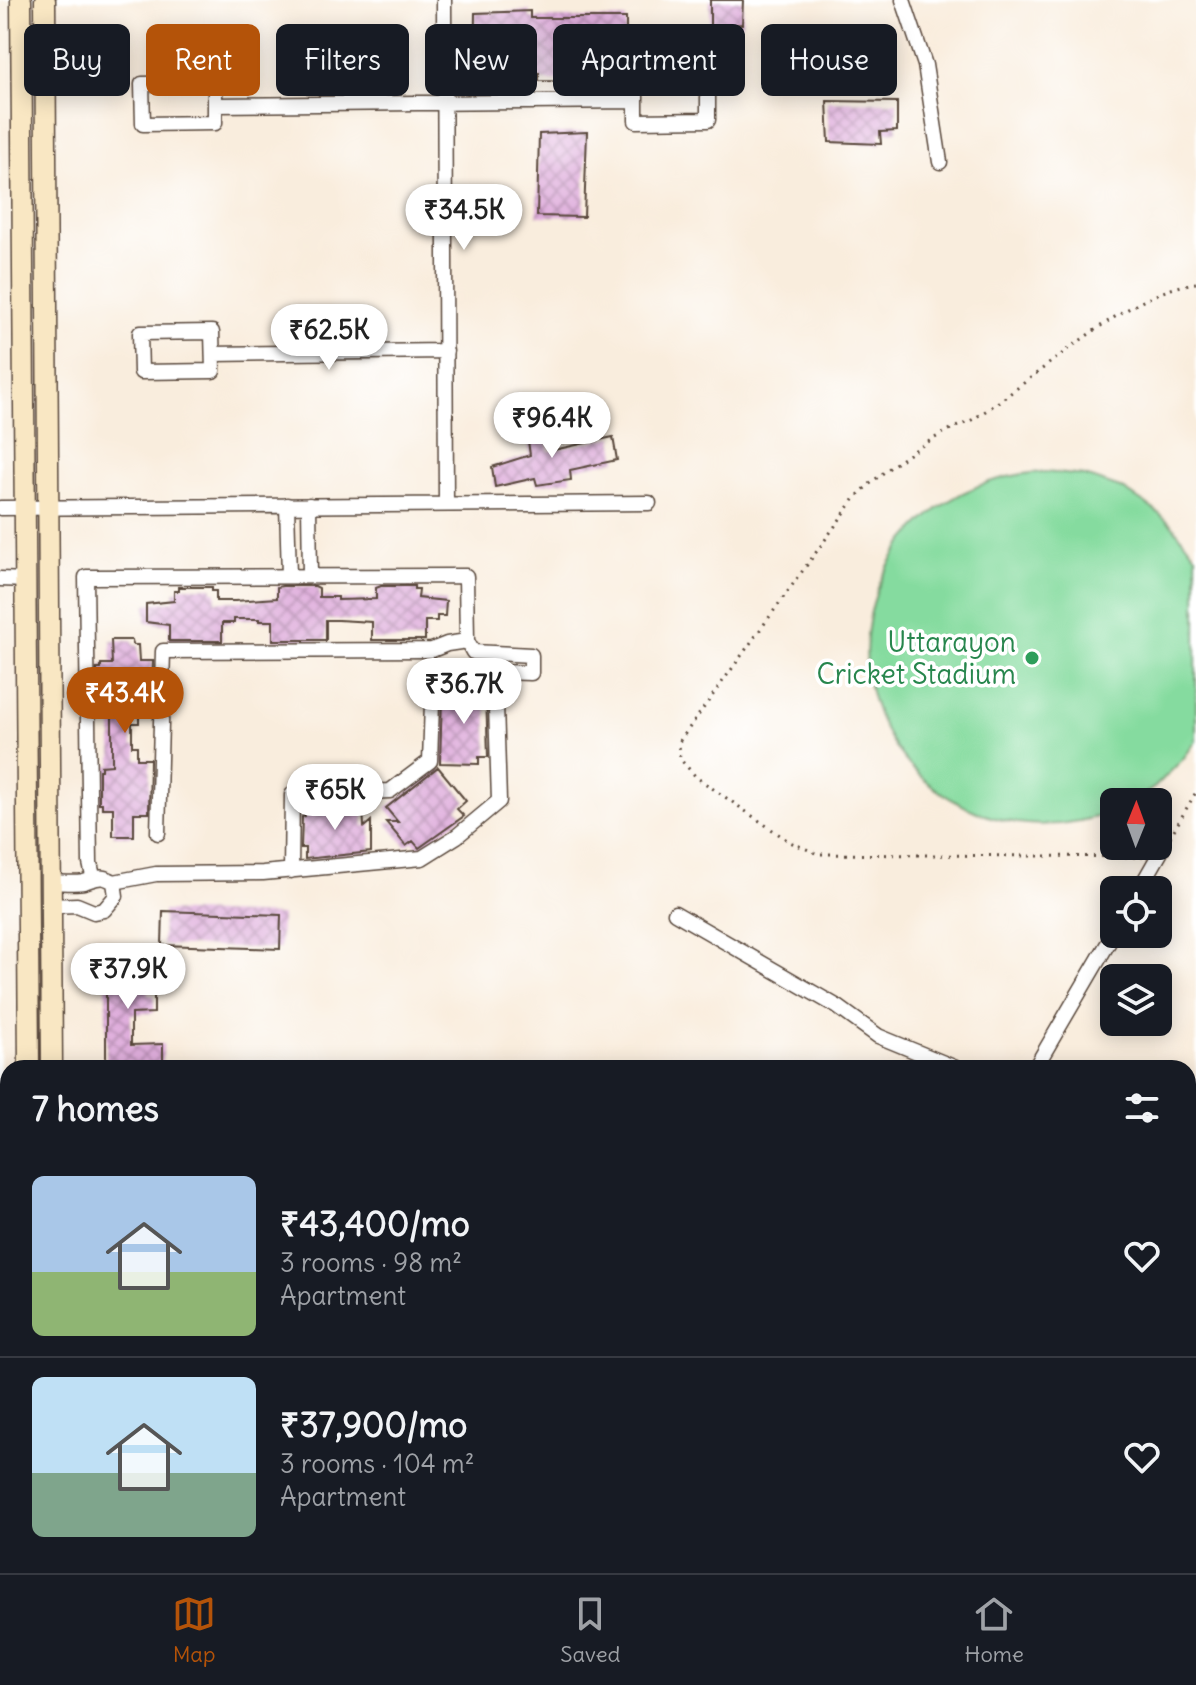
<!DOCTYPE html>
<meta charset="utf-8">
<style>
body{margin:0;font-family:Delius,sans-serif;background:#242831;color:#f1f3f6;height:100vh;display:flex;flex-direction:column;font-size:30px;white-space:nowrap}
*{box-sizing:border-box;margin:0}
p{font-size:26px;color:#9ea1a6}
.icon{flex:none;width:44px;height:44px;fill:none;stroke:currentColor;stroke-width:2;stroke-linecap:round;stroke-linejoin:round}
.map{position:relative;flex:1;overflow:hidden}
.side{position:absolute;left:0px;top:1060px;width:1196px;height:514px;display:flex;flex-direction:column;background:#171b24;border-radius:24px 24px 0 0;box-shadow:0 4px 20px #0003}
.side>*{flex:none}
.banner{position:absolute;left:24px;top:24px;width:1148px;height:72px;display:flex;gap:16px}
.needle{width:52px;rotate:1deg}
.controls{position:absolute;left:1100px;top:788px;display:grid;gap:16px}
.controls a{display:grid;place-items:center;width:72px;height:72px;border-radius:12px;background:#171b24;box-shadow:0 4px 20px #0003;font-size:40px}
.price{position:absolute;translate:-50% -68px;padding:0 18px;border-radius:28px;background:#fff;color:#222;font-size:26px;line-height:52px;filter:drop-shadow(0 2px 4px #0008)}
.price::after{content:'';position:absolute;left:50%;top:48px;width:24px;height:18px;margin-left:-12px;background:inherit;clip-path:polygon(0 0,100% 0,50% 100%)}
.price.selected{background:#b45309;color:#fff}
ul{padding:0;list-style:none}
li{display:flex;align-items:center;gap:24px;height:200px;padding:0 32px}
li+li{border-top:2px solid #363941}
li span{display:grid;place-items:center;flex:none;width:224px;height:160px;border-radius:12px;color:#555}
li>.icon{margin-inline-start:auto}
span .icon{width:96px;height:96px;fill:#fffc;stroke-width:1}
li b{font-size:34px}
h2{display:flex;justify-content:space-between;align-items:center;height:96px;padding:0 32px;font-size:34px}
.chip{padding:0 28px;border-radius:12px;background:#171b24;box-shadow:0 4px 20px #0003;font-size:28px;line-height:72px}
.chip.selected{background:#b45309;color:#fff}
.tab-bar{display:flex;justify-content:space-around;align-items:center;height:112px;border-top:2px solid #363941;background:#171b24;font-size:22px;color:#9ea1a6}
.tab-bar a{display:grid;justify-items:center;gap:4px}
.tab-bar .selected{color:#b45309}
.map>svg:first-child{display:block}
</style>
<div class="map">
<svg width="1196" height="1573" viewBox="0 0 1196 1573">
<defs>
<pattern id="building-cross-hatch" width="8" height="8" patternUnits="userSpaceOnUse" patternTransform="scale(2)"><rect width="8" height="8" fill="#dfaddc"/><path d="M0 0l8 8M0 8l8-8" fill="none" stroke="#b68db2"/></pattern>
</defs>
<rect width="100%" height="100%" fill="#fff"/>
<filter id="ink" filterUnits="userSpaceOnUse"><feTurbulence type="fractalNoise" baseFrequency=".0125" numOctaves="2"/><feDisplacementMap in="SourceGraphic" scale="16" xChannelSelector="R" yChannelSelector="G"/><feConvolveMatrix kernelMatrix="1 2 1 2 8 2 1 2 1" color-interpolation-filters="sRGB"/></filter>
<filter id="wash" filterUnits="userSpaceOnUse"><feTurbulence type="fractalNoise" baseFrequency=".006" numOctaves="4" result="noise"/><feDisplacementMap in="SourceGraphic" scale="32" xChannelSelector="R" yChannelSelector="G"/><feGaussianBlur stdDeviation="1.8" result="paint"/><feColorMatrix in="noise" values="0 0 0 0 0 0 0 0 0 0 0 0 0 0 0 0 0 1.4 0 .05"/><feComposite in="paint" operator="in"/></filter>
<g filter="url(#wash)">
<rect width="100%" height="100%" fill="#f9eddd"/>
<path fill="#85db9f" stroke="#60825e" stroke-width="2" d="M1045,472L1085,476L1123,489L1156,511L1171,524L1196,556V741L1183,759L1155,787L1133,802H1114V811C1070,828 1021,830 977,812C798,736 847,482 1045,472Z"/>
<g id="blocks">
<path fill="url(#building-cross-hatch)" d="M710,0H743L742,24L727,25L729,42H710Z
M530,11V18H626V82L539,81V73L474,71L475,13Z
M827,101L897,102V131L880,132L881,144L829,142Z
M587,132L584,217L537,216L539,134Z
M542,422L549,451L613,437L617,460L570,470L571,480L537,485L535,478L495,487L492,467L530,455L526,427Z
M282,586H315L319,588V597H338V600L376,599V588L381,586H414V589H419L418,598L446,601L445,616H437V621H425V640H372V622L338,620H326V640H273V621H259V619H234V623H222V641H169V625L146,622V604L174,601V591H179V587H212V591H216V601H235L277,598V587Z
M111,640H132L133,645H138L139,661H153L151,710H139V723H132V746H137V759H150L149,813H134V836H113V808H102V803H99V770H101V766L112,765V707L98,704L97,669H101V664H112Z
M468,685L481,686V693L486,694L488,757H479V764L440,763L442,697H451V687L468,688Z
M438,767L466,801L457,809L464,816L419,848L413,841L406,846L386,822H398L386,808Z
M305,806H363L364,827L371,821V852L305,859V848H301L302,817L305,816Z
M163,911L281,915L280,949L162,945Z
M148,952V995H154V1013L131,1014V1045L163,1044V1068H106V953Z"/>
</g>
</g>
<g filter="url(#ink)">
<use href="#blocks" fill-opacity="0" stroke="#58473b" stroke-width="2"/>
<g fill="none" stroke-linecap="round" stroke-linejoin="round">
<g stroke="#58473b" stroke-width="17">
<path id="street" d="M444,0L446,504
M903,0L925,65L940,162
M708,81V120L636,121V82Z
M215,83V123L143,124L142,84Z
M215,105L636,101
M212,332L213,371L141,372L140,333Z
M213,354L446,351
M287,505L289,576
M309,505L310,576
M0,508L649,503
M0,579L26,580
M158,833L163,651L432,650L447,644L467,641
M291,871L292,795L390,791L430,761L433,674L495,672
M51,882C61,882 74,884 84,882C97,878 101,874 114,882L156,874L263,873L422,858L457,836L499,801L495,672L531,673V655L473,652L467,641L466,576L86,577L90,863L93,876
M1139,890L1163,848
M51,906L77,905L94,912L104,910L116,896L114,882
M675,913L838,1007L878,1036L956,1068
M1035,1068L1114,933
M1188,1186L1196,1190
M1188,1367L1196,1362
M1188,1405L1196,1401
M1188,1490L1196,1486
M887,1573L898,1566
M1074,1573L1081,1566"/>
</g>
<g stroke="#58473b" stroke-width="23">
<path id="secondary" d="M21,0L29,1068
M45,0L52,1068
M33,1566V1573
M55,1566V1573"/>
</g>
<g stroke="#58473b" stroke-width="29">
<path id="highway" d="M1188,1260L1196,1252
M793,1573L806,1566"/>
</g>
<path stroke="#58473b" stroke-width="3" stroke-dasharray="2 6" stroke-linecap="butt" d="M1170,837L1196,792
M1143,857L818,854L790,842L696,777L680,759L679,742L856,497C883,470 917,447 951,429C960,425 970,422 978,416C1040,376 1124,293 1196,283"/>
<use href="#street" stroke="#fff" stroke-width="14"/>
<use href="#secondary" stroke="#f9e7c3" stroke-width="20"/>
<use href="#highway" stroke="#efc469" stroke-width="26"/>
<path stroke="#3b2a1e" stroke-width="4" stroke-dasharray="12 6" stroke-linecap="butt" d="M1188,1380L1196,1375
M846,1573L859,1566"/>
</g>
</g>
<circle fill="#2e9e5b" stroke="#fff" stroke-width="3" cx="1032" cy="658" r="8"/>
<g text-anchor="middle" dominant-baseline="central" stroke-width="7" stroke-linejoin="round" paint-order="stroke">
<g font-size="28" fill="#27864d" stroke="#fff" text-anchor="end">
<text x="1016" y="642">Uttarayon<tspan x="1016" dy="32">Cricket Stadium</tspan></text>
</g>
</g>
</svg>
<div class="controls">
<a><svg class="needle" viewBox="-14 -14 28 28"><path d="M0-13l5 13h-10z" fill="#e53935"/><path d="M0 13l5-13h-10z" fill="#9ea1a6"/></svg></a>
<a><svg class="icon" aria-label="locate" viewBox="0 0 24 24"><circle cx="12" cy="12" r="6"/><path d="M12 2v4M12 18v4M2 12h4M18 12h4"/></svg></a>
<a><svg class="icon" aria-label="layers" viewBox="0 0 24 24"><path d="M12 4l9 5-9 5-9-5zM3 14l9 5 9-5"/></svg></a>
</div>
<b class="price" style="left:464px;top:252px">₹34.5K</b>
<b class="price" style="left:329px;top:372px">₹62.5K</b>
<b class="price" style="left:552px;top:460px">₹96.4K</b>
<b class="price" style="left:464px;top:726px">₹36.7K</b>
<b class="price selected" style="left:125px;top:735px">₹43.4K</b>
<b class="price" style="left:335px;top:832px">₹65K</b>
<b class="price" style="left:128px;top:1011px">₹37.9K</b>
<div class="banner">
<a class="chip">Buy</a>
<a class="chip selected">Rent</a>
<a class="chip">Filters</a>
<a class="chip">New</a>
<a class="chip">Apartment</a>
<a class="chip">House</a>
</div>
<section class="side">
<h2>7 homes<svg class="icon" aria-label="filters" viewBox="0 0 24 24"><path d="M4 7h16M4 17h16"/><circle cx="9" cy="7" r="2"/><circle cx="15" cy="17" r="2"/></svg></h2>
<ul>
<li><span style="background:linear-gradient(#a9c7e8 60%,#8fb573 0)"><svg class="icon" aria-label="home" viewBox="0 0 24 24"><path d="M3 11l9-7 9 7M6 9v11h12V9"/></svg></span><div><b>₹43,400/mo</b><p>3 rooms · 98 m²</p><p>Apartment</p></div><svg class="icon" aria-label="heart" viewBox="0 0 24 24"><path d="M12 20l-8-8c-3-5 5-10 8-4 3-6 11-1 8 4z"/></svg></li>
<li><span style="background:linear-gradient(#bfe0f5 60%,#7fa58c 0)"><svg class="icon" aria-label="home" viewBox="0 0 24 24"><path d="M3 11l9-7 9 7M6 9v11h12V9"/></svg></span><div><b>₹37,900/mo</b><p>3 rooms · 104 m²</p><p>Apartment</p></div><svg class="icon" aria-label="heart" viewBox="0 0 24 24"><path d="M12 20l-8-8c-3-5 5-10 8-4 3-6 11-1 8 4z"/></svg></li>
</ul>
</section>
</div>
<nav class="tab-bar">
<a class="selected"><svg class="icon" aria-label="map" viewBox="0 0 24 24"><path d="M3 6l6-2 6 2 6-2v14l-6 2-6-2-6 2zM9 4v14M15 6v14"/></svg>Map</a>
<a><svg class="icon" aria-label="saved" viewBox="0 0 24 24"><path d="M7 4h10v16l-5-4-5 4z"/></svg>Saved</a>
<a><svg class="icon" aria-label="home" viewBox="0 0 24 24"><path d="M3 11l9-7 9 7M6 9v11h12V9"/></svg>Home</a>
</nav>
